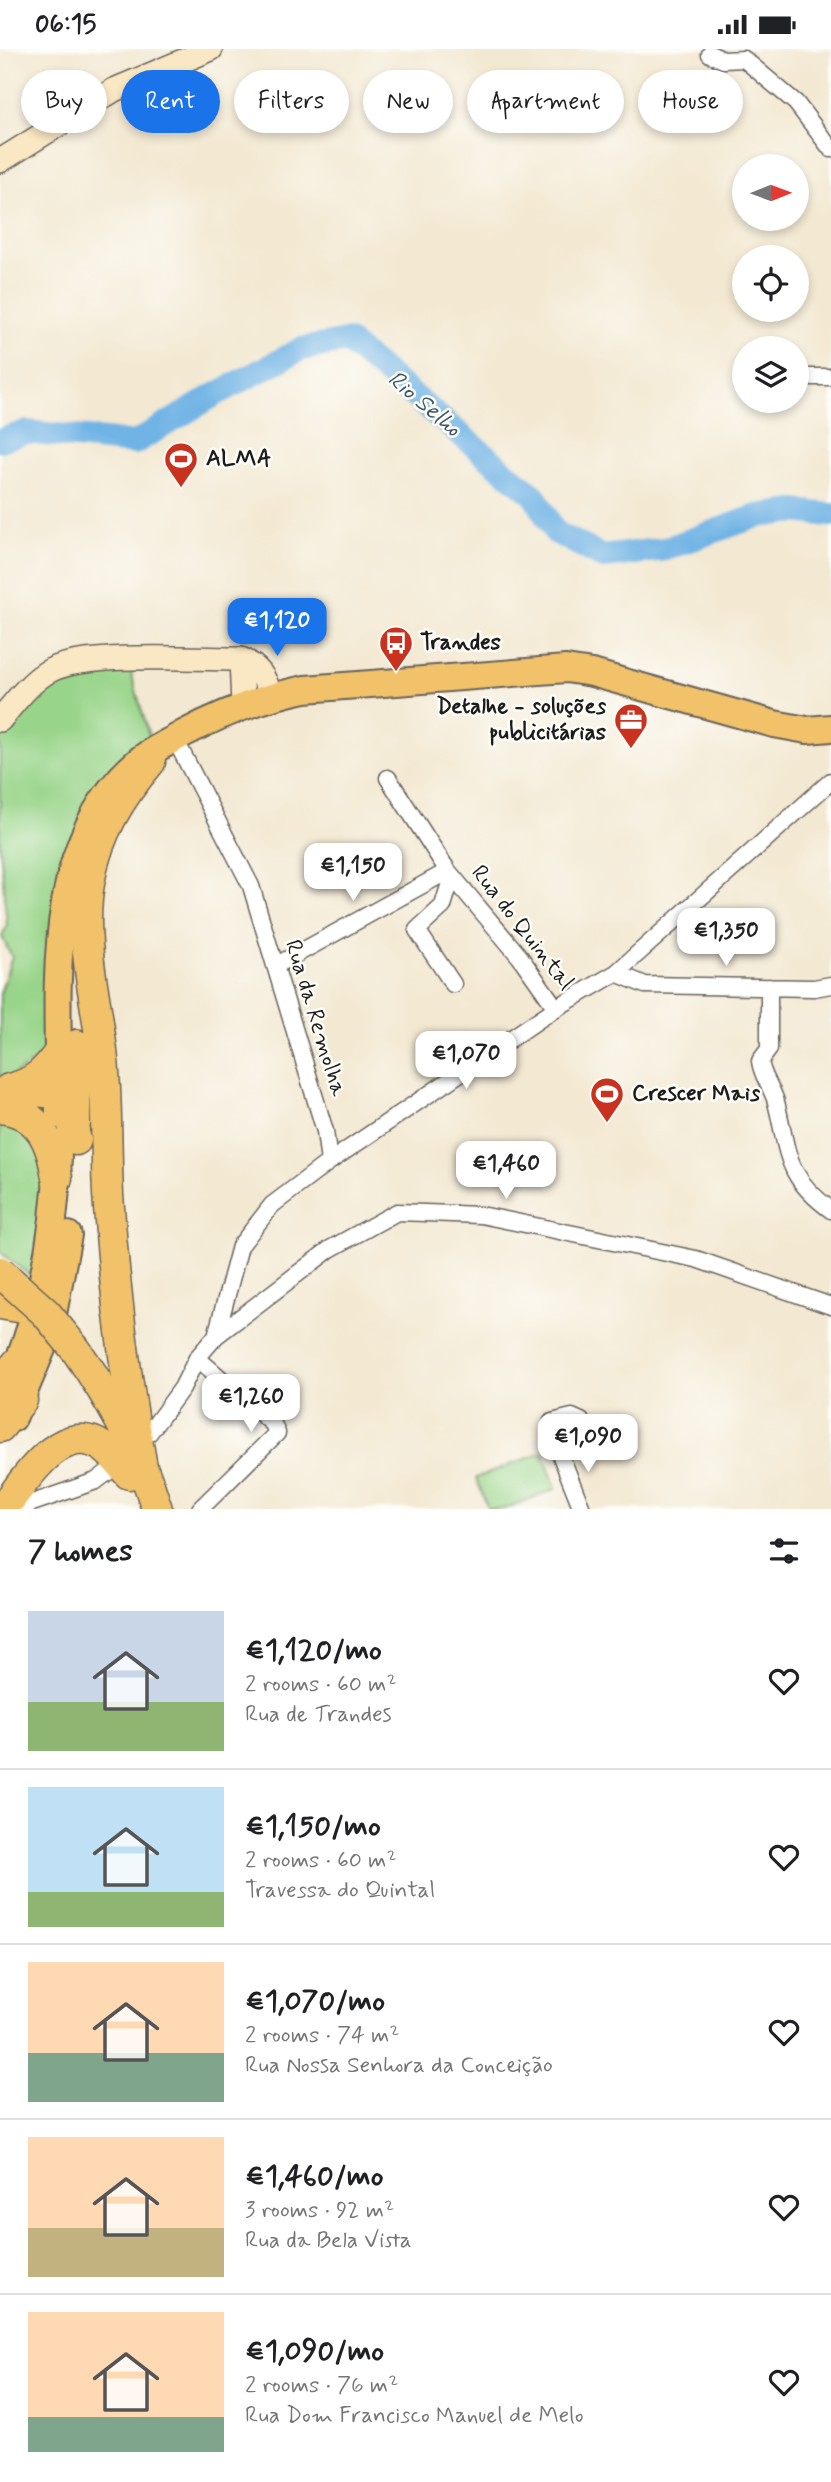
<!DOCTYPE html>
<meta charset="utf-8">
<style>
body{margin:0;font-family:Mynerve,sans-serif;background:#f6f6f6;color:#202124;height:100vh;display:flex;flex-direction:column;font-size:26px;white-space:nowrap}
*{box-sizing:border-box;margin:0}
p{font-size:23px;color:#757577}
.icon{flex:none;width:38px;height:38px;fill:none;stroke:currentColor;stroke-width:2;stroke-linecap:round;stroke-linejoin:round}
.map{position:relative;height:1460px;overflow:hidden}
.drawer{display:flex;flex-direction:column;background:#fff;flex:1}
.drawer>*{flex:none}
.guide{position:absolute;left:21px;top:21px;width:789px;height:63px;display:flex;gap:14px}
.needle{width:46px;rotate:89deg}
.fabs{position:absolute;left:732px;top:105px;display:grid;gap:14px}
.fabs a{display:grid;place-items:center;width:77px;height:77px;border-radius:50%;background:#fff;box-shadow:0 4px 10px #0003;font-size:35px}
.price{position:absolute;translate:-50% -60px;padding:0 16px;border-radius:14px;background:#fff;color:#222;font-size:23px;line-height:46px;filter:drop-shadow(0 2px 4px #0008)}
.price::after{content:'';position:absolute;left:50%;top:42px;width:21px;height:16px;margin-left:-10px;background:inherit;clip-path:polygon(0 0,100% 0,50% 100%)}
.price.selected{background:#1a73e8;color:#fff}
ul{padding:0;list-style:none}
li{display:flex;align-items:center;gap:21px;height:175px;padding:0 28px}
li+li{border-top:2px solid #e0e0e0}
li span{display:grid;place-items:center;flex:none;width:196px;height:140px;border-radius:0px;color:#555}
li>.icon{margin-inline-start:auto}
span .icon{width:84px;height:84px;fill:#fffc;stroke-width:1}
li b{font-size:30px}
h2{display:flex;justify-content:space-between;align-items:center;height:84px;padding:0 28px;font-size:30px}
.tag{padding:0 24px;border-radius:32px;background:#fff;box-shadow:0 4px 10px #0003;font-size:24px;line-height:63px}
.tag.selected{background:#1a73e8;color:#fff}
.status{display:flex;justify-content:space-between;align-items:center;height:49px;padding:0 35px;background:#fff;direction:ltr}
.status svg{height:19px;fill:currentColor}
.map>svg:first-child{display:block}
</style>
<div class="status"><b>06:15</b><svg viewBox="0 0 49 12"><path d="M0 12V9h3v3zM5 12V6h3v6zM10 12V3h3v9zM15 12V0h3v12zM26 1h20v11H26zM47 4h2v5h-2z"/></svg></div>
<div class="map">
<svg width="831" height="1460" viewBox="0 0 831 1460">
<rect width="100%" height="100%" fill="#fdfcf7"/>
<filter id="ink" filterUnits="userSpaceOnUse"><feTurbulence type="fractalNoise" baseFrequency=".0143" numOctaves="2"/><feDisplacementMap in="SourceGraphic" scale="14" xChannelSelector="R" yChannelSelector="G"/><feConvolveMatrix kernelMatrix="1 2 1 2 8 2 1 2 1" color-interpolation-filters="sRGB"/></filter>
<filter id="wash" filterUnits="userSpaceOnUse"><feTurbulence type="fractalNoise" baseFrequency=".00686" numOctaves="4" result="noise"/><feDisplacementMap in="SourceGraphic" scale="28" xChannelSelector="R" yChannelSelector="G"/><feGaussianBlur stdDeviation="1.57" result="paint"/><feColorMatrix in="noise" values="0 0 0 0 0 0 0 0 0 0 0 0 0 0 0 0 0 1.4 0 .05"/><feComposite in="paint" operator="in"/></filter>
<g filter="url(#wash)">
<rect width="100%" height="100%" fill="#f3e8d1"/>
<path fill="#98d489" stroke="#5a7852" stroke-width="2" d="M129,617L151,694L113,728L45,1005L0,1035V945L12,908L2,888L7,876L0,798V680L51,626Z
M0,1068L11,1070L47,1100L34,1230L0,1203Z
M543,1403L556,1440L504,1460H488L476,1429Z"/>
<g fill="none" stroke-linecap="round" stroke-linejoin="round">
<path stroke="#6fb3e5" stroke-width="24" d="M0,391L27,383L135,394L213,347L301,300L347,292L535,447L555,483L603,508L665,500L757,467L795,462L831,466"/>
</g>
</g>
<g filter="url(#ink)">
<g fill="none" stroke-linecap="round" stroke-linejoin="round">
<g stroke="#67635b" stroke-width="19">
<path id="street" d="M710,5L723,11L744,10L796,54L831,100
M796,328H831
M175,690L251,837L325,1082L329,1113
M388,729L448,822L520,908L556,959
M452,827L443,857L417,881L453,935
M275,917L448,822
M616,924L645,936L814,939L831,936
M769,938V1000L760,1012C762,1028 772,1038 776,1053C789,1104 784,1127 831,1161
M216,1287L330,1200L397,1163L481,1166L696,1210L831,1257
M197,1309L273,1375L277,1384L200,1460
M149,1384L182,1339L197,1309L216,1287L240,1197L272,1156L329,1113L556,959L616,924L831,732
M15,1460L96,1432L112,1420
M582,1460L551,1382L552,1373L572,1368L581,1372L585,1380"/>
</g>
<g stroke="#67635b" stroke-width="26">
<path id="secondary" d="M0,112L114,41L211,0
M241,610L243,656
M0,671C13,655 32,630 51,621C87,603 196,610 241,610C259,618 265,628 271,647"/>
</g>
<g stroke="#67635b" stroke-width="30">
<path id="primary" d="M59,1066C59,952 40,797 136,714C149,702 166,695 181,686C222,664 260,649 305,640L566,620L592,624L774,675L807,681L831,679
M77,1075V994
M0,1353C38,1282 55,1187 58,1108
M13,1369L50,1281L68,1186"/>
</g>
<g stroke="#67635b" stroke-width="33">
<path id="highway" d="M9,1040C33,1035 47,1022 60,1002
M0,1044C16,1043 64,1037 70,1056C74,1067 72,1079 76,1091
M0,1059C40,1063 52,1094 57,1129
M0,1255L18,1258
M76,1301C111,1351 139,1401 157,1460
M0,1334L18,1313
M0,1378L22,1351
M142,1418C125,1329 114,1235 108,1145C106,1104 107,1063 104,1023C100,958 77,894 90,829C98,784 121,747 150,713
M3,1460C23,1434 61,1369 103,1398C113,1405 121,1416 129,1425"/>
</g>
<use href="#street" stroke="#fff" stroke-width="16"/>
<use href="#secondary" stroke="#fae7c3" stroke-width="23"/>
<use href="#primary" stroke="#f2c26a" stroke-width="26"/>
<use href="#highway" stroke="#f2c26a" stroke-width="30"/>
<g stroke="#67635b" stroke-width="33" stroke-linecap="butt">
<path id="highway-bridge" d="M0,1223L46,1264L76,1301"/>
</g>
<use href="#highway-bridge" stroke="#f2c26a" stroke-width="30"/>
</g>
</g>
<defs>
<g id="stadium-pin" transform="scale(1.75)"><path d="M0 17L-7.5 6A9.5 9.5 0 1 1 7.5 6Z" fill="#c8321e" stroke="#fdfcf7"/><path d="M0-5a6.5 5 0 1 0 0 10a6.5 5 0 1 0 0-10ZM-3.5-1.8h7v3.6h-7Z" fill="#fff"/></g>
<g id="bus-pin" transform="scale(1.75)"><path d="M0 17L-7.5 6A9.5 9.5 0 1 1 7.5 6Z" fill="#c8321e" stroke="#fdfcf7"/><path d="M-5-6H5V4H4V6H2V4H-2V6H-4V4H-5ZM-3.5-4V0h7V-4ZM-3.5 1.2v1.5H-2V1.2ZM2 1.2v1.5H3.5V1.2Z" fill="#fff"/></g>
<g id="office-pin" transform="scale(1.75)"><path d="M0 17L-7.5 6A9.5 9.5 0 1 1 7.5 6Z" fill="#c8321e" stroke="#fdfcf7"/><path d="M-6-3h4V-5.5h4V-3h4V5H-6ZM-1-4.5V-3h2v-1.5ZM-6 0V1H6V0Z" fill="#fff"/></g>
</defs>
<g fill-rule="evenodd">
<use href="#stadium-pin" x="181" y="410"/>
<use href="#bus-pin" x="396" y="594"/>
<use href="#office-pin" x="631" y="671"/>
<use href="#stadium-pin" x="607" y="1045"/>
</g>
<g text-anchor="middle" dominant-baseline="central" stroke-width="5" stroke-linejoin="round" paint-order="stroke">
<g font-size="23" font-weight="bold" fill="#1c1c1c" stroke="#fdfcf7" text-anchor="start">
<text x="206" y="410">ALMA</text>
<text x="420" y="594">Trandes</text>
<text x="606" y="658" text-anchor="end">Detalhe - soluções<tspan x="606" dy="26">publicitárias</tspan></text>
<text x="632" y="1045">Crescer Mais</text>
</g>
<g font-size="23" fill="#1c1c1c" stroke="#fdfcf7">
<text transform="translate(522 879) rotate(52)">Rua do Quintal</text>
<text transform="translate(315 969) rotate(73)">Rua da Remolha</text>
</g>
<g font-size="24" font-style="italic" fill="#3d586c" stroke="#fdfcf7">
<text transform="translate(424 355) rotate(40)">Rio Selho</text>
</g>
</g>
</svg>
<div class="fabs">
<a><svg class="needle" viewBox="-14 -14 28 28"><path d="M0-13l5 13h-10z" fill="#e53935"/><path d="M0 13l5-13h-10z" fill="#757577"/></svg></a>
<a><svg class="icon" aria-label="locate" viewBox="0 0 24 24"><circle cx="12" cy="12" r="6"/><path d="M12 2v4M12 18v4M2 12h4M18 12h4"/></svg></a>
<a><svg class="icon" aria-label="layers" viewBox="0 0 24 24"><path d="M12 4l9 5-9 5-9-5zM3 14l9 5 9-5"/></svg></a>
</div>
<b class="price selected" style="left:277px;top:609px">€1,120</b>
<b class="price" style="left:353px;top:854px">€1,150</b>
<b class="price" style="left:726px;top:919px">€1,350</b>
<b class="price" style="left:466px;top:1042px">€1,070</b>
<b class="price" style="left:506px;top:1152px">€1,460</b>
<b class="price" style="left:251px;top:1385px">€1,260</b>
<b class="price" style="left:588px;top:1425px">€1,090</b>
<div class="guide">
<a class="tag">Buy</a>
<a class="tag selected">Rent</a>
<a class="tag">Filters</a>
<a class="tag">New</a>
<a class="tag">Apartment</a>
<a class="tag">House</a>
</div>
</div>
<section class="drawer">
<h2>7 homes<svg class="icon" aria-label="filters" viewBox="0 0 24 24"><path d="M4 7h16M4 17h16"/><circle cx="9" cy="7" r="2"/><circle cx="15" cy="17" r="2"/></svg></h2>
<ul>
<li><span style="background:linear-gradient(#c9d6e8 65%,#8fb573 0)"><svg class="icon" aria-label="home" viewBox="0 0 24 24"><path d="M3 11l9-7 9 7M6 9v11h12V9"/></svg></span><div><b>€1,120/mo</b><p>2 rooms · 60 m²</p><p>Rua de Trandes</p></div><svg class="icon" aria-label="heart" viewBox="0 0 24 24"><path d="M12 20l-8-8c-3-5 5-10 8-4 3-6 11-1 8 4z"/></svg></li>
<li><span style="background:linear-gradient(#bfe0f5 75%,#8fb573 0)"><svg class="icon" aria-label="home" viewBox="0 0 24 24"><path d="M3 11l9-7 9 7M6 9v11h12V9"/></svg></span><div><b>€1,150/mo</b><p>2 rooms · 60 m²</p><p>Travessa do Quintal</p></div><svg class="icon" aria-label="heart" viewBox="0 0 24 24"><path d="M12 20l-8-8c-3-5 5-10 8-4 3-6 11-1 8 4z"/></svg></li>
<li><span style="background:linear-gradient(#ffd9b3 65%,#7fa58c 0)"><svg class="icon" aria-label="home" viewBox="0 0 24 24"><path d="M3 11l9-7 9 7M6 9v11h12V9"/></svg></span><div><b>€1,070/mo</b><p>2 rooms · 74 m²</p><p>Rua Nossa Senhora da Conceição</p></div><svg class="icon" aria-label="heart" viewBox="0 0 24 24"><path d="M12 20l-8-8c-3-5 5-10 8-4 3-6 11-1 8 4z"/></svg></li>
<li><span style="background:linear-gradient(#ffd9b3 65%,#c2b280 0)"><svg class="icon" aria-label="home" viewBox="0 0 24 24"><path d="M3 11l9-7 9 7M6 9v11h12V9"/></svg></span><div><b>€1,460/mo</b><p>3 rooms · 92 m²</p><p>Rua da Bela Vista</p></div><svg class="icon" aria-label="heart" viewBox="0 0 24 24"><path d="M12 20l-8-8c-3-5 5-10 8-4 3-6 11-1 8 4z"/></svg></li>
<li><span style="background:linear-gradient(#ffd9b3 75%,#7fa58c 0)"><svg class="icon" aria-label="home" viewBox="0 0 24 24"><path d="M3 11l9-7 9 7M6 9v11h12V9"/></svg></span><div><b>€1,090/mo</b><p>2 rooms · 76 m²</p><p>Rua Dom Francisco Manuel de Melo</p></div><svg class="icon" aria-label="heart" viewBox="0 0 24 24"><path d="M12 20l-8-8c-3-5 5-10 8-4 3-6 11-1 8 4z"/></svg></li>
</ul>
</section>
